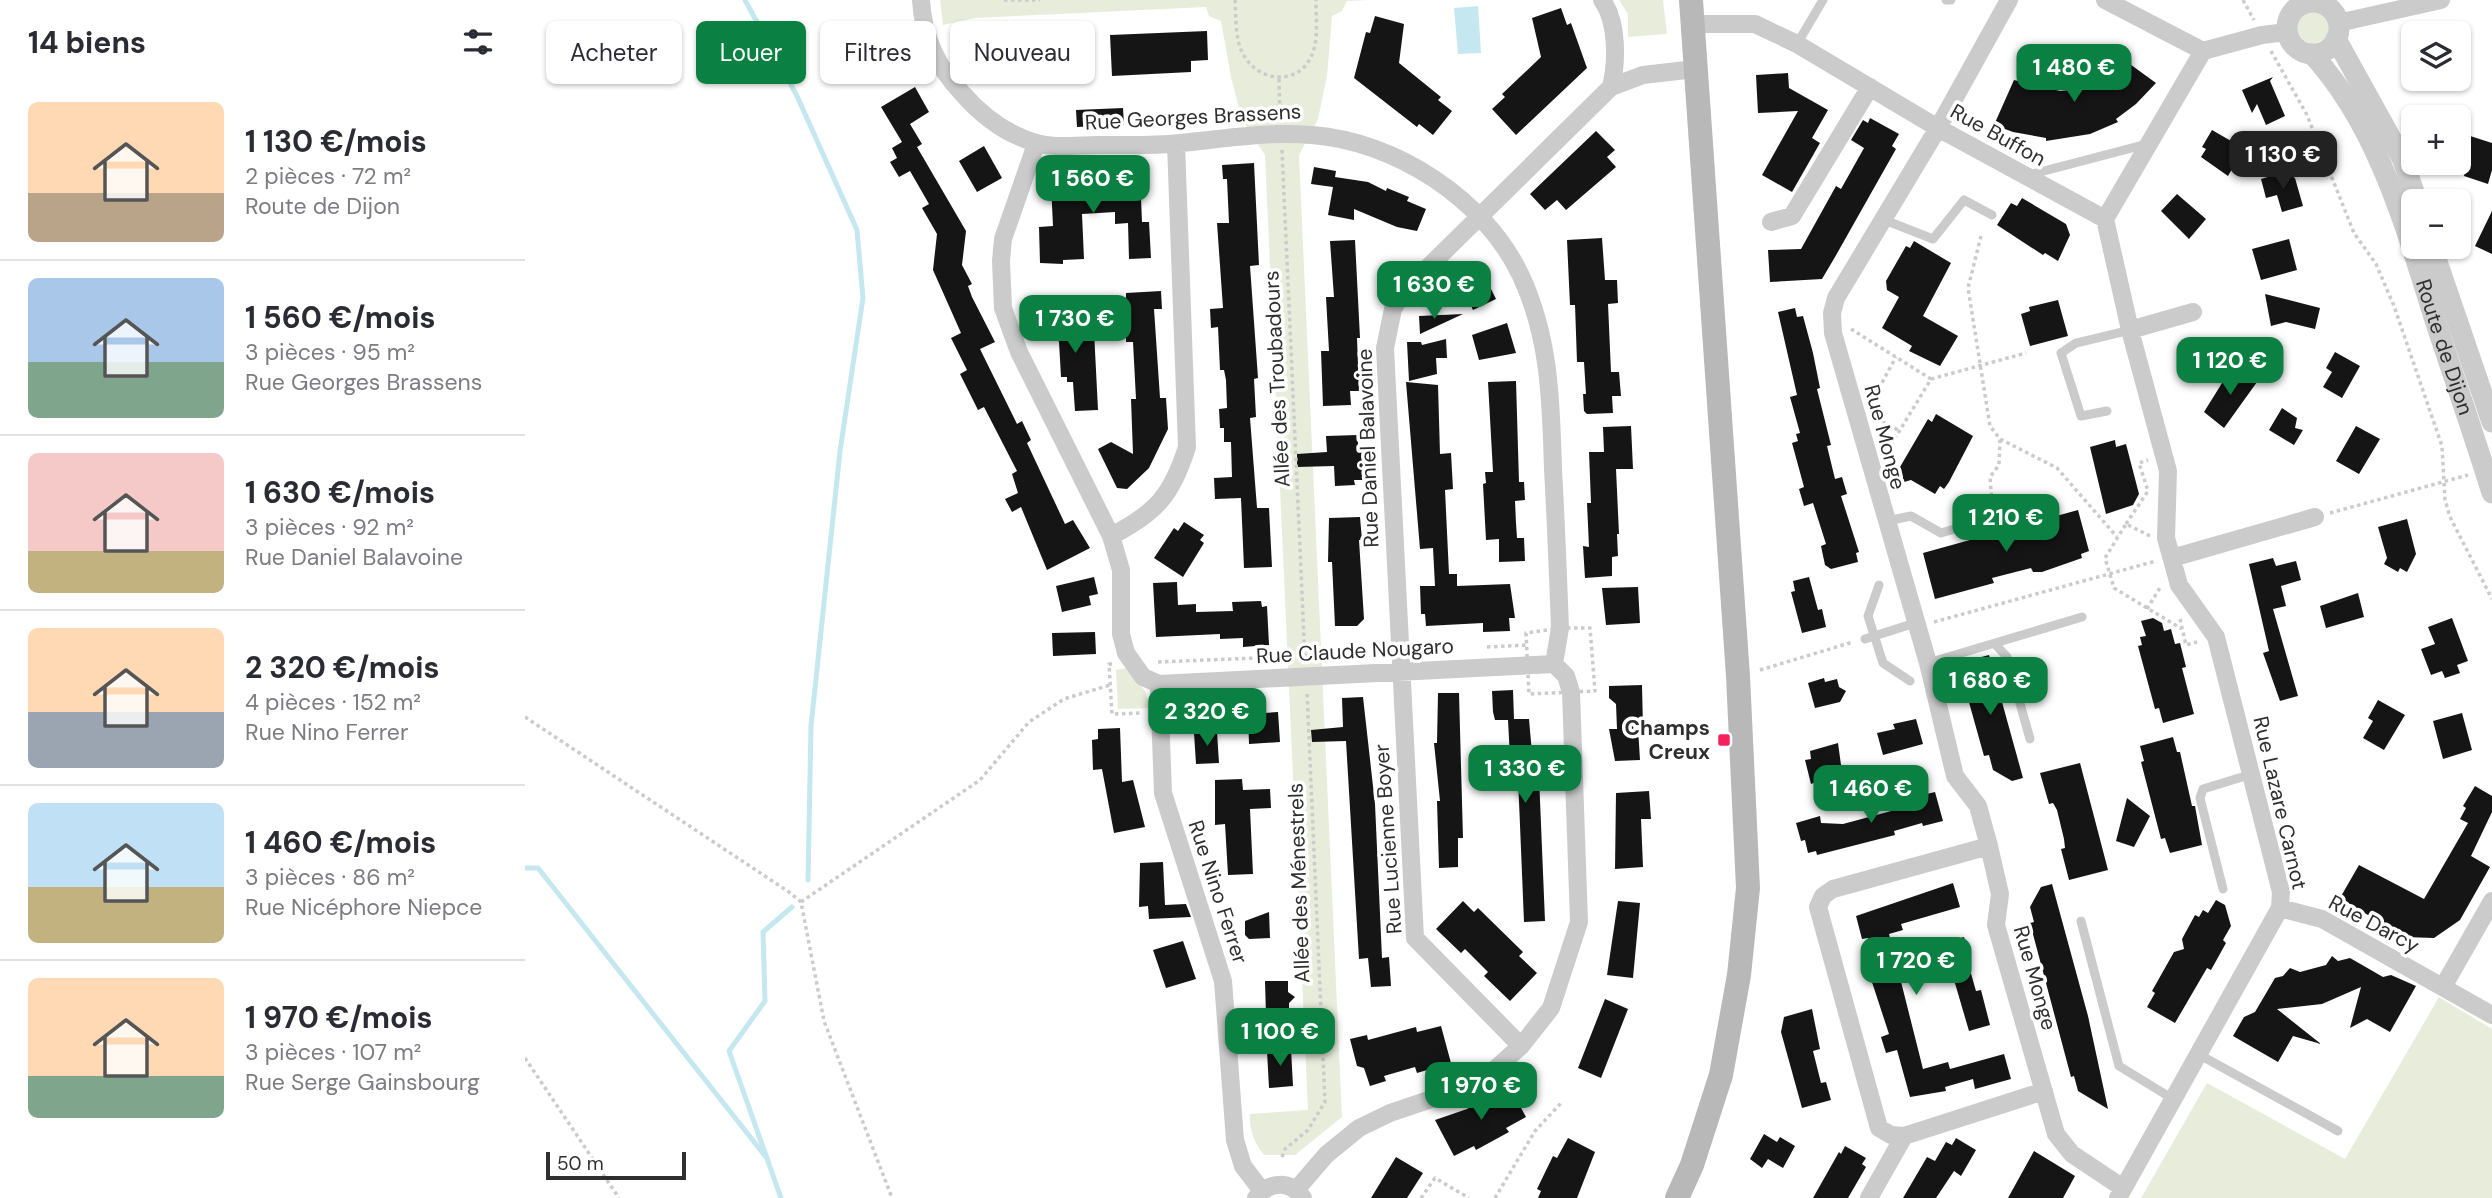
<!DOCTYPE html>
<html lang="fr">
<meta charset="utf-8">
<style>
body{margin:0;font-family:"DM Sans",sans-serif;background:#f2f2f3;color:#2b2b33;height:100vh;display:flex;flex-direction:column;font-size:26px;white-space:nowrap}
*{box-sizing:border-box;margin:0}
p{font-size:23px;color:#7c7c81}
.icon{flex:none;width:38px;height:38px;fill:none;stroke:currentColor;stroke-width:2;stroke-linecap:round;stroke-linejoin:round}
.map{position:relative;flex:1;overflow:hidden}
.sheet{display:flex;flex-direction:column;background:#fff;width:525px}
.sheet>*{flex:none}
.banner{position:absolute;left:21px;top:21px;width:665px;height:63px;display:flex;gap:14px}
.tools{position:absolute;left:1876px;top:21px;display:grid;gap:14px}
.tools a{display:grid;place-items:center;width:70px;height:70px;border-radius:10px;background:#fff;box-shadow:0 2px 5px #0004;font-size:35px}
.scale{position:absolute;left:21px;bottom:18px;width:140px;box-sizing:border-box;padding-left:7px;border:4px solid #2e2e2e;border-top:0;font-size:19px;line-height:24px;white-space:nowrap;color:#2e2e2e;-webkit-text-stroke:5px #fff;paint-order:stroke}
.price{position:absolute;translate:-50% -60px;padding:0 16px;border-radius:14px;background:#0b8043;color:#fff;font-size:23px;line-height:46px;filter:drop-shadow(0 2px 4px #0008)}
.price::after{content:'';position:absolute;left:50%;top:42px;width:21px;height:16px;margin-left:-10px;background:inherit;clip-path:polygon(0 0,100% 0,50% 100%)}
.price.current{background:#222;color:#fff}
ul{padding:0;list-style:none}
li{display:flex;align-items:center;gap:21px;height:175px;padding:0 28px}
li+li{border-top:2px solid #e1e1e2}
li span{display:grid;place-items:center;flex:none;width:196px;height:140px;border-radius:10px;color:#555}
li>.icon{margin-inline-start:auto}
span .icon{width:84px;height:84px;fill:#fffc;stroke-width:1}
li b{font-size:30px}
h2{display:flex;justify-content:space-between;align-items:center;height:84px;padding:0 28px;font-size:30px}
.pill{padding:0 24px;border-radius:10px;background:#fff;box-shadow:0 2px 5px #0004;font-size:24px;line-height:63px}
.pill.current{background:#0b8043;color:#fff}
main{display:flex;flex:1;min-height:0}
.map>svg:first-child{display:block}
</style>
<main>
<section class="sheet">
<h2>14 biens<svg class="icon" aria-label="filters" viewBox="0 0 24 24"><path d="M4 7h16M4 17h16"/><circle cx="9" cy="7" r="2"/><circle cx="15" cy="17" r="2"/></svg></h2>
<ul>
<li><span style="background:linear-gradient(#ffd9b3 65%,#b9a48a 0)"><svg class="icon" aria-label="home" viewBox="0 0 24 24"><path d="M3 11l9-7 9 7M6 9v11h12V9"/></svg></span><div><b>1 130 €/mois</b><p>2 pièces · 72 m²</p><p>Route de Dijon</p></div></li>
<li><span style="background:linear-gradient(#a9c7e8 60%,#7fa58c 0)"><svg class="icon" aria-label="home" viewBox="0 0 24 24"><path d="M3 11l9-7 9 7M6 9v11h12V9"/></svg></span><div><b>1 560 €/mois</b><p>3 pièces · 95 m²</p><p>Rue Georges Brassens</p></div></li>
<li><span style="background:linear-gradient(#f6c9c9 70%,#c2b280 0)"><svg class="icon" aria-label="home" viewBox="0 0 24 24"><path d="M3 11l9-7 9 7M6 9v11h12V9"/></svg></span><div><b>1 630 €/mois</b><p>3 pièces · 92 m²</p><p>Rue Daniel Balavoine</p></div></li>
<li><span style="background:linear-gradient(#ffd9b3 60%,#9aa5b1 0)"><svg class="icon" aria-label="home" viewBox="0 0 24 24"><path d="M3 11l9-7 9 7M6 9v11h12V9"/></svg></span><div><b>2 320 €/mois</b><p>4 pièces · 152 m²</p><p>Rue Nino Ferrer</p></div></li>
<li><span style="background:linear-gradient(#bfe0f5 60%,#c2b280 0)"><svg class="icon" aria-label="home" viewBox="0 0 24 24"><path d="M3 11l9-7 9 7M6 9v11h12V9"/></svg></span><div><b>1 460 €/mois</b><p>3 pièces · 86 m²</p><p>Rue Nicéphore Niepce</p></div></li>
<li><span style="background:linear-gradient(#ffd9b3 70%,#7fa58c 0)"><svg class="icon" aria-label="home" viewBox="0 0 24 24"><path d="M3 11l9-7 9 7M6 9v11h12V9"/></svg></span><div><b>1 970 €/mois</b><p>3 pièces · 107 m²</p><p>Rue Serge Gainsbourg</p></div></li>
</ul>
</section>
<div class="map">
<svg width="1967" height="1198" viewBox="0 0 1967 1198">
<rect width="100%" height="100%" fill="#fff"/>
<path fill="#e8eddb" d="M415,0H844L822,1L817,11L807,16L802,76L793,119L774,155L817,1117L770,1155H739C729,1142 724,1130 725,1114L783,1110L740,155L717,120L706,77L696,21L684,16L681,7L450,18L418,25Z
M1094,0H1138L1142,34L1103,37V14Z
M1772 27a16 16 0 1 1 32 0a16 16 0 1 1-32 0Z
M602,668L620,691L625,708L593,709L591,670Z
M1914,997L1967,1029V1198H1616L1682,1083L1820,1159Z"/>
<path fill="#c5e7ef" d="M953,6L956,53L933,54L929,8Z"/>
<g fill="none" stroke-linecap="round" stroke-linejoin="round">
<path stroke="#c5e7ef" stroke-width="5" d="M220,0L272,96L332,230L338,298L315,451L286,726L283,880
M0,868H13L241,1157
M256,1198L204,1051L240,1001L238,932L267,907"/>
</g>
<path fill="#151515" d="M1036,8L1042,25L1046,23L1062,68L991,135L967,109L980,97L977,94L1016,57L1007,18Z
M850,16L879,24L874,63L916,97L913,100L927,111L908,135L894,124L892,127L829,78L841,32L845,33Z
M682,31L683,60L666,61V72L587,76L585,35Z
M359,33L362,50L373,48L381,68L344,82L330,50L337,47L336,34Z
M557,36L559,77L471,81L469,40Z
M1591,54L1631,83L1611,104L1591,119L1593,122L1565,134L1521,141V138L1488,132L1469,125L1489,80L1535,91L1546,90L1557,86Z
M1263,73L1264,88L1303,110L1287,138L1295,143L1267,192L1237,175L1273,111L1233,113L1231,75Z
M1748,77L1745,81L1760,116L1741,125L1732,104L1727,113L1717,90Z
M390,87L404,112L385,124L397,144L392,147L441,231L437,265L447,284L443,286L447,297L470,342L455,349L492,424L497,421L506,440L502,443L540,524L548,520L565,548L522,570L496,507L487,512L480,499L493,493L487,474L492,471L459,407L453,410L435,374L442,370L426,338L436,333L408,270L412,234L397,208L404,204L385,171L374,177L365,162L372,158L367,148L377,142L356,107Z
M598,108L599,125L552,127L551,110Z
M1345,118L1374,134L1367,146L1371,149L1310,257L1297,279L1245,282L1243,250L1276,249L1311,186L1316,189L1339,148L1326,140L1338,120L1343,123Z
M1687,130L1713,145L1709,152L1715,155L1703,176L1676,157L1681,149L1677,147Z
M1071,131L1090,150L1082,157L1091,167L1041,210L1032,200L1020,210L1005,194Z
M1942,135L1967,143V170L1963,184L1939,176L1944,156L1936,153Z
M459,146L477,178L452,192L434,161Z
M729,163L734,265L725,266L733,378L729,379L731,417L725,418L732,508H744L747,567L719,568L716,498L690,499L689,478L707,477L706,442H699V428H695L694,409L702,408L701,380L699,370H695L693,327L686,328L685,309L698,308L692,223H704L702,179H698L697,165Z
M789,167L811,171L810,177L843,182L861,191L862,188L884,197L882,201L901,209L892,231L872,227L829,209V220L803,215L808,187L786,184Z
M1759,172L1770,178L1778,206L1757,212L1752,195L1741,198L1736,179Z
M615,174L617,222H624L626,258L604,259L603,223L590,224V212L557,214L559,259L538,260V264L515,263L514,227L528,226L526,185H538V175Z
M1652,194L1681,219L1664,239L1636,211Z
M1497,198L1541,224L1545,235L1533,261L1520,253L1518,255L1472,225L1486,203L1492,206Z
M1967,211V254L1950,246Z
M1077,238L1080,280H1092L1093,303L1083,304L1086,372H1094L1096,396H1087L1088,413L1062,414L1059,411L1058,394H1061L1059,362H1052L1050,305H1045L1042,240Z
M1764,239L1772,270L1736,280L1727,249Z
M830,240L835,338H832L834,391H825L826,405L798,406L796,351H804L801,297H809L805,241Z
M1389,241L1426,263L1398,316L1433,336L1415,366L1384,351L1387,346L1357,328L1374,297L1362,290L1361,281L1381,246L1385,248Z
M957,271L971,299L948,310L935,282Z
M636,291L637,309H629L635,398H641L643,429L624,468L602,489L592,488L573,449L586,442L608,454L606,399H611L608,342H601V293Z
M1740,294L1795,308L1790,329L1761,322L1746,326Z
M539,298L556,332L569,331L573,410L550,411L548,382H542V377H536L534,342L517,309Z
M1533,300L1543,336L1505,346L1496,314L1505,311L1504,307Z
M1270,308L1272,317L1278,316L1288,353L1295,388L1292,389L1306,445L1302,446L1310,479L1317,477L1322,494L1316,496L1334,552L1331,553L1333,562L1306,569L1300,565L1296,546L1301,544L1288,503L1279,506L1274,489L1279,487L1267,443L1273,441L1271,434L1275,433L1265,397L1272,395L1253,312Z
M938,314L895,334L894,316Z
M982,323L991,353L954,360L947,335Z
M921,339L922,358H911L912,374L884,381L882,342H896L897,345Z
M1810,352L1835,366L1817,398L1798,387L1807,372L1801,368Z
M1707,367L1732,382L1699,428L1679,412Z
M991,381L994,482H999L1000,500L990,501L991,523L992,538H999L1000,561L974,562V539L961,540L958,484L961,483L960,472H968L963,382Z
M881,382L913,385L915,454L926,453L928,489L920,490L924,574H932V586L985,584L990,618H984L985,631L958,632V623L901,626L900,614H896L895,586H910L908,548L895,549Z
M1757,408L1772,418L1770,428L1778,430L1769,445L1744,430Z
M1411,414L1448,436L1424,482L1419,489L1415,486L1410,494L1386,480L1379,482L1375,467L1403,419L1407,422Z
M1106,426L1108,469H1091L1094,534H1092L1093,556L1087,557V576L1060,578L1058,546L1064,547L1062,503H1066L1064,452H1079L1078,427Z
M1831,426L1855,439L1834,474L1811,461Z
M833,435V451H837V459H840L841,480H829L830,485L810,486L809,466L772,467V454L802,452L801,436Z
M1590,440L1591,447L1601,444L1614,494L1608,505L1581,514L1565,447Z
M1553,510L1564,551L1556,554L1557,558L1517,572H1508L1506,568L1467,578L1469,583L1410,599L1398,553Z
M835,517L837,540H834L839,619L832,626H810L807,562H803L804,518Z
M1882,519L1891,554L1882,572L1875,568L1873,572L1859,564L1862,558L1853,527Z
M659,522L679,535L675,540L679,543L658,577L629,558L649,528L653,531Z
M1748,558L1751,566L1771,561L1776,580L1756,586L1761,606L1748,609L1773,696L1755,701L1738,653L1744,651L1724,564Z
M569,577L573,594L564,596L566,605L537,612L531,586Z
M1284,577L1293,610L1297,609L1301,627L1277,633L1266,592L1270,591L1268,581Z
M652,582L653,605L671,604V612L708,611L707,602L736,601L737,607L742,606L744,645L718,647V638L695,639V634L631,637L628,583Z
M1113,587L1115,623L1081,625L1077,588Z
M1833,593L1839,617L1801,628L1795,606Z
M1628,618L1637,623L1639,631L1646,629L1650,644L1655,643L1661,667L1657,668L1669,714L1638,723L1634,708L1630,709L1613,646L1617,645L1615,637L1621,636L1616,621Z
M1927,618L1943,661L1932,665L1935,673L1920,678L1917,671L1906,675L1896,649L1910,644L1903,627Z
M570,632L571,654L528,656L527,633Z
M1464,655L1498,778L1487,781L1468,770L1464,755L1459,756L1433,663Z
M1299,678L1300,682L1312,679L1314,687L1321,691L1315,702L1290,708L1283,683Z
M1117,685L1118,728H1113L1115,760L1090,761L1084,729H1092L1091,704L1084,698V686Z
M988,690L989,719H1004L1009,776H1014L1020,921L999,922L993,777H986L983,720H970L968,712L967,691Z
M913,693H934L938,838H933V867L914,868L912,801H915L909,743H912Z
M838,697L850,804L857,958L864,957L866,986L846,987L843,958L834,959L821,741L787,742L786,730L818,727L817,698Z
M1853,700L1880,715L1859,750L1838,738L1848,721L1843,718Z
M753,712L755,742L724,744L723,714Z
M1937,713L1947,750L1918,759L1908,721Z
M1391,719L1398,744L1358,755L1352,733L1370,729L1368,724Z
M595,728L597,782L608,780L620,827L589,833L577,769L568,770L567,740L573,739V729Z
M692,732L694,763L671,764L669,733Z
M1648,737L1652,752H1655L1667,806H1670L1677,845L1645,853L1640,838L1636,839L1616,762L1619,761L1615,746Z
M1313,743L1317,772L1286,784L1280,760L1286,759L1285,751Z
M1555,763L1583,870L1544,880L1536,849L1540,848L1539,839L1532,810L1528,803L1524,804L1515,773Z
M717,779L718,790L745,789L746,808L725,809L728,874L703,875L700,824L690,825V780Z
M1950,786L1967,796V812L1946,856L1965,867L1935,920L1909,938L1879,937L1815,898L1834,865L1899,899L1943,823L1935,819L1941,808L1938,806Z
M1401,788L1402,794L1410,792L1418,821L1398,826L1397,823L1369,831L1370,835L1292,855L1291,851L1283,853L1280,840L1276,841L1271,823L1295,816L1296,823L1318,824L1381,807L1377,794Z
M1124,791L1126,819H1116L1118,867L1090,869L1091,793Z
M1602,798L1625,816L1609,847L1591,841Z
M638,862L640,905L661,904L666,917L624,919L623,906L614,907L615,863Z
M1428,883L1435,907L1376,924L1378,930L1364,934L1398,1069L1423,1062L1425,1069L1479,1054L1486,1079L1450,1089L1448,1079L1420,1087L1421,1091L1385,1097L1372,1050L1361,1053L1356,1037L1364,1034L1345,976L1353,973L1343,938L1337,939L1331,916Z
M1527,884L1563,1016L1583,1109L1553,1091L1549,1076L1546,1077L1505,923L1509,922L1505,907L1516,887Z
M1691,900L1700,905L1706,926L1698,940L1701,943L1686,970L1682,968L1650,1023L1622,1007L1630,993L1627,991L1649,952L1659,949L1657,939L1670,915L1674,917L1678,910L1683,913Z
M938,901L949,912L953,908L998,952L994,956L1012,973L985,1001L959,976L963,972L940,949L936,953L911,929Z
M1093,901L1115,903L1108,978L1082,975Z
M744,912L745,938L724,939L720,935V921Z
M1439,937L1444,955L1441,956L1451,991L1456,990L1465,1025L1444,1031L1427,973L1413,976L1407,954L1412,953L1410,945Z
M658,941L671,979L641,988L628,950Z
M1807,956L1813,961L1825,958L1858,977L1866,975L1891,986L1865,1032L1842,1019L1825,1028L1836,987L1797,1004L1752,1009L1796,1044L1768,1036L1753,1062L1708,1036L1719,1017L1730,1012L1750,978L1758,976L1765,968L1775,972L1801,965Z
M740,981H763V992L770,997L764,1003V1014L741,1015Z
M1080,999L1103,1009L1076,1078L1053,1068Z
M1287,1009L1295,1049L1288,1051L1296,1083L1301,1082L1306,1100L1277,1108L1256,1032L1259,1017Z
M916,1026L926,1063L892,1073L890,1067L859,1076L861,1081L845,1086L839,1068L832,1066L825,1039L842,1035L843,1040L891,1027L892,1032Z
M766,1049L768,1086L744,1088L742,1051Z
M983,1084L1001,1117L981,1128L984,1132L951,1150L949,1146L929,1156L910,1120L942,1109Z
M1239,1134L1252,1142L1255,1137L1270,1146L1258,1168L1243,1159L1237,1168L1225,1159Z
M1043,1138L1070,1152L1052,1198H1013L1016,1191L1012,1189L1028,1156L1032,1158Z
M1431,1138L1451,1150L1436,1176L1429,1171L1411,1198H1378L1402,1157L1410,1161L1421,1142L1427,1145Z
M1320,1146L1341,1158L1337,1164L1341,1167L1323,1198H1288L1314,1152L1316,1154Z
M1509,1151L1550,1176L1538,1198H1483Z
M871,1157L898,1173L882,1198H846Z"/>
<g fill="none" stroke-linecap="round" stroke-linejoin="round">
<path stroke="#cbcbcb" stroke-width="3.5" stroke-dasharray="3.5 3.5" stroke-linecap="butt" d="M479,0H515
M710,0C711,17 710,39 718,54C735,85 779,86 789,49C793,35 791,15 791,0
M1718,0L1729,20
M1746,51L1782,115L1829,233L1851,264L1869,306L1917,446L1920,500L1925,517L1967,599
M754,79L755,118
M757,150L780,660
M1456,236L1443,288L1465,426L1475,439L1532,468L1592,537
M1326,329L1406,379L1361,453
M1406,379L1501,353
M1347,401L1371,357
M1351,418L1375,431
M1467,503L1465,477L1474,465L1475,439
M1805,513L1943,475
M1601,524L1623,491L1614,463L1623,460
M1625,536L1601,524L1580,558L1589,588L1657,629
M1622,609L1636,586
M1655,619L1661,645L1672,642
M1409,622L1631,561
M1035,628H1065L1070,691L1004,694L1001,633Z
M962,647L1002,645
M633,662L828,654
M587,664H584L587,714L617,713
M1235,670L1328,642
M653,711L667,709V700
M0,717L264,892L276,902L299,1021L367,1198
M276,902L455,780L504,722L539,699L585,685
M0,1058L94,1198
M757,1157L760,1149L783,1130L800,1102L782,692
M896,1198L910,1178L944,1198
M970,1198L1010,1131L1038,1101"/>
<path stroke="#cbcbcb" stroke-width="9" d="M1421,0H1426
M1272,44L1298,0
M1504,175L1622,144
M1357,219L1408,239L1439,200L1467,215
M1582,411L1556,416L1536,353L1551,343L1605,330
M1362,521L1386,516L1416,533L1523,501
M1354,585L1343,616L1358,663L1385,681
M1340,639L1390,623
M1471,645L1482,657L1505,739
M1403,663L1557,617
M1698,889L1675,798L1678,789L1727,774
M1556,921L1594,1066L1648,1099
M1673,1054L1813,1131"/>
<path stroke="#cbcbcb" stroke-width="18" d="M396,0C398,36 412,67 437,93C457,116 479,133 508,142C528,149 552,145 573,145C600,145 628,146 655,143C699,139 743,131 787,135C870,141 960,199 996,276C1025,338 1026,402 1028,469C1031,522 1033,575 1035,628L1029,664
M1484,0L1413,128L1311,298L1307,313L1308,333L1403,663L1430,776L1453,806L1464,846L1475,894L1471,925L1531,1134L1547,1154L1598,1188
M1580,0L1678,51
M1813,23L1916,0
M1167,24H1230L1272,44L1413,128L1580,219
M1086,87L1118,75L1170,69
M511,144L478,239L476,261L478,308L494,352L586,536L596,570V634L601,653L618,677L634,684L1029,664
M1246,222L1267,216L1345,87
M1605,330L1668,312
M586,536C631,513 647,495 662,447L651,144
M1647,558L1790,517
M634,684L638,793L698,981L710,1140L718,1166L737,1191
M1464,846L1308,889L1298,896L1293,907L1354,1128L1366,1135L1379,1136L1519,1091
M1755,908L1797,919L1967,1015
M1918,987L1967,901
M996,1046L890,938L860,348L868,309L879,291L1086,87C1092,62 1093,22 1077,0
M771,1190L801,1155L834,1128L865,1113L942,1087L967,1072L996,1046L1026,1008L1054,922L1046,692L1041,676L1029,664
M731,1198C744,1181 765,1180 778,1198
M1344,1198L1379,1136
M1593,1198L1755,908L1756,892L1691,637L1654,585L1641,538L1643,471L1605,330L1580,219L1678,51L1737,35L1762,32"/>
<g stroke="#cbcbcb" stroke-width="21">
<circle cx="1788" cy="28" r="26"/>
<path d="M1811,39L1878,160L1892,201"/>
<path id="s1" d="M1787,54C1854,127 1881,229 1910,320C1929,378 1949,435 1967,493"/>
<path d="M1907,247L1967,422"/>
</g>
<path stroke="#b8b8b8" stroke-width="24" d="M1152,1198L1167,1165L1196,1075L1214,975L1223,888L1213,676L1166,0"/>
</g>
<rect fill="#f5215d" stroke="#fff" stroke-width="2.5" x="1192" y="733" width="14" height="14" rx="3.5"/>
<g text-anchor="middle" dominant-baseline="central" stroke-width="7" stroke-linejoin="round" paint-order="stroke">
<g font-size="21" fill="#2e2e2e" stroke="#fff">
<text transform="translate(668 117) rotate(-3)">Rue Georges Brassens</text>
<text transform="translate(1473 135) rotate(29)">Rue Buffon</text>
<text stroke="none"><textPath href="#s1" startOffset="324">Route de Dijon</textPath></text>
<text transform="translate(752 379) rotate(-93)">Allée des Troubadours</text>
<text transform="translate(1360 437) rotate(75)">Rue Monge</text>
<text transform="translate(843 448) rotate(-92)">Rue Daniel Balavoine</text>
<text transform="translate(830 651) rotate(-3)">Rue Claude Nougaro</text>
<text transform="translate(1755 803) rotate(77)">Rue Lazare Carnot</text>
<text transform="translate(863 839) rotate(-94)">Rue Lucienne Boyer</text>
<text transform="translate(774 883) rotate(-92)">Allée des Ménestrels</text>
<text transform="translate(693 892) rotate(72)">Rue Nino Ferrer</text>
<text transform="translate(1849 924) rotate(28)">Rue Darcy</text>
<text transform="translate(1510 978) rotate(74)">Rue Monge</text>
</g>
<g font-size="21" font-weight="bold" fill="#2e2e2e" stroke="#fff" text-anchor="end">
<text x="1185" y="728">Champs<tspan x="1185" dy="24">Creux</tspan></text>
</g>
</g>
</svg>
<div class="tools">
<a><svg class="icon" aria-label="layers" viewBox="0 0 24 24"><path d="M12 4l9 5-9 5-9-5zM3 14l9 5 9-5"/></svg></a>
<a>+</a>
<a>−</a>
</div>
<div class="scale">50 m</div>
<b class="price" style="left:1549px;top:104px">1 480 €</b>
<b class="price current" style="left:1758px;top:191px">1 130 €</b>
<b class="price" style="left:568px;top:215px">1 560 €</b>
<b class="price" style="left:909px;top:321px">1 630 €</b>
<b class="price" style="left:550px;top:355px">1 730 €</b>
<b class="price" style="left:1705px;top:397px">1 120 €</b>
<b class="price" style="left:1481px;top:554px">1 210 €</b>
<b class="price" style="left:1465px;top:717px">1 680 €</b>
<b class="price" style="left:682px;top:748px">2 320 €</b>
<b class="price" style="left:1000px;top:805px">1 330 €</b>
<b class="price" style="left:1346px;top:825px">1 460 €</b>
<b class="price" style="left:1391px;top:997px">1 720 €</b>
<b class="price" style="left:755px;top:1068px">1 100 €</b>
<b class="price" style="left:956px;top:1122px">1 970 €</b>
<div class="banner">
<a class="pill">Acheter</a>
<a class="pill current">Louer</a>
<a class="pill">Filtres</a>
<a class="pill">Nouveau</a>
</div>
</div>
</main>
